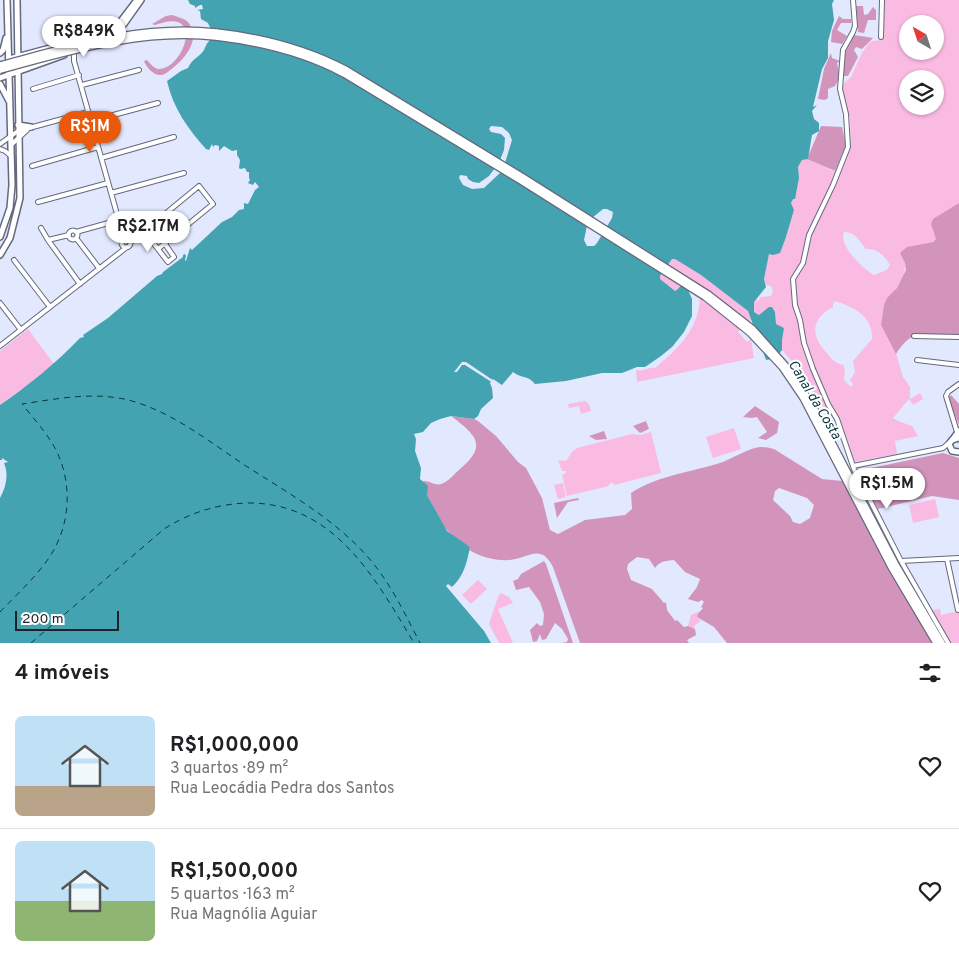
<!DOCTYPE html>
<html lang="pt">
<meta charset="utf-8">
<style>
body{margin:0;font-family:Overpass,sans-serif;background:#f2f2f2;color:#202124;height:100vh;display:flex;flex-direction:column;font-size:19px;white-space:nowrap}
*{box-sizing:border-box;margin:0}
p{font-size:16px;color:#757577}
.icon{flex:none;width:28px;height:28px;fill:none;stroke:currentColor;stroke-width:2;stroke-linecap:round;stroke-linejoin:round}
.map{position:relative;height:643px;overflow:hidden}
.drawer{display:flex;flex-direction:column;background:#fff;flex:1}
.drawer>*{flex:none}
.needle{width:32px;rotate:321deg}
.controls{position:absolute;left:899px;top:15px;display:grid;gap:10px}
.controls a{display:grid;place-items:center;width:45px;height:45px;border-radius:50%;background:#fff;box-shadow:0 1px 4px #0004;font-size:25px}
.scale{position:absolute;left:15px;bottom:12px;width:104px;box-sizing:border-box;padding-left:5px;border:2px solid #1f2129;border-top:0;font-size:14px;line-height:18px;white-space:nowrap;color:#1f2129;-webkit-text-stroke:4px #fff;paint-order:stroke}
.price{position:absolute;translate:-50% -42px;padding:0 11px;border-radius:18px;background:#fff;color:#222;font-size:16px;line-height:32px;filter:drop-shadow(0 1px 2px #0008)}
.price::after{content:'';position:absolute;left:50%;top:30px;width:15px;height:11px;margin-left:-8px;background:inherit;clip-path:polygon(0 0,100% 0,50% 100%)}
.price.active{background:#ea580c;color:#fff}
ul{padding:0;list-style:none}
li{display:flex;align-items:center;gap:15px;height:125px;padding:0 15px}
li+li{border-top:1px solid #e0e0e0}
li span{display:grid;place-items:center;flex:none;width:140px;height:100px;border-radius:8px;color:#555}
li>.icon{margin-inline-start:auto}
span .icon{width:60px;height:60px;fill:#fffc;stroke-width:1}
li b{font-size:21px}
h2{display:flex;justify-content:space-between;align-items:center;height:60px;padding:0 15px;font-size:21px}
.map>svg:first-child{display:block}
</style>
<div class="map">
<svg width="959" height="643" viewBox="0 0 959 643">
<rect width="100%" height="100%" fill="#e2e8fe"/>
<path fill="#fabbe3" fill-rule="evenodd" d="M885,0H959V203L933,220L936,239L933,242L907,247L904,275L897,288L884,305L881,325L896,353L903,377L910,387V399L920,393L923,399L913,405L909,399L893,418L898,421L912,426L918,436L895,441L897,454L854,462L842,428L817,399L799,369L782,350V340L784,328L776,324L775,312L771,306L759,315L754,312V302L757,299V302L761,297L771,296L773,292L771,286L766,285L764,280L769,253L786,237L794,210L791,203L799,178L798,167L802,160L808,159L833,171H838L842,168L845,158L851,148L850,118L842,96V85L851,77L862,53L869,43L873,41L880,40L883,37ZM908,24H935V51H908ZM908,79H935V106H908ZM844,232C856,232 859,241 866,249C877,248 884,255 890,265L887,270L874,275C863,269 838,245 844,232ZM835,301C854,307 873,316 872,339L853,361L855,372L850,380L853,384L851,387L844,380L845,370L843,365C834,363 831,358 825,351C810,334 812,318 833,307V304Z
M142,214L145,225L136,228L133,217Z
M672,259H675L701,275L748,311L752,319L738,332L747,342L751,339L754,358L637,382L636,370C645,372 648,367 655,368C679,348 699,329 700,296L684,282L678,290L675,291L660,279V276ZM713,293L720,298L714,308L707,303Z
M28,329L54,364L33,380L30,385L20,390L0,405V351Z
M585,401L589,404L591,411L581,414L579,406L569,408L568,404Z
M734,428L741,449L713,458L706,437Z
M651,432L661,473L614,485L613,483L609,484V486L567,496L562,475L566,473V471H562L558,460L566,461L572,452L577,448L632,434L640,435Z
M563,483L566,497L558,499L554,485Z
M935,499L939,517L913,523L909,505Z
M478,580L487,589L471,604L462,595Z
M501,593L509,597L513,603L498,609L513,643H499L489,624L498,597Z
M940,609L941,615L959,611V643H951L931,610Z
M700,611L697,617L701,621L694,626L695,629L688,626L691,615Z"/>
<path fill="#d294bb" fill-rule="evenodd" d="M856,6H863L864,15L868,14L873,7L876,10V20H868L864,33L858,32Z
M172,15C177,17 183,18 187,21C202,36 187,57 174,67C170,70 165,75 161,75C154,76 146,67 144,61L147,60C150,63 154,69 159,69C184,69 206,5 155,25L152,24L166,16Z
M839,16L843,19H851V23H841L837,30L847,36L842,44L831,42L832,31Z
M854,35L873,38L862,49L856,47L854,50L858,57L848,76H844V55Z
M831,53L832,58L840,61L837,63L840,77L835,86L828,89V98L825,100L818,99L824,69Z
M821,126L842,127L846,145L835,171L807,159Z
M959,203V335C952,333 947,335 940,335C915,335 911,332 896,354L881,325L884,305L887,298L897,288L906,270L905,263L900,253L907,247L933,242L936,239L931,224L933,219Z
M951,395L959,404V425L948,398Z
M755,406L779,422L777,433L766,440L758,438L767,432L757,417L752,418L743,417Z
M451,416L474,419L478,421L496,436L518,462L526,468L542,498L550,530L558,534L585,520L625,515L632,509L631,493C658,475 693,472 723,462C733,458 744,451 755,448C761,446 767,447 774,449L822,479L842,481L851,488L936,643H727L714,627L697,617L698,614L703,608L701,607L704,602L702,600L698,602L688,599L697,587L700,579L685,572L674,560C665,561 660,561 655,568L649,559L637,557L628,564L627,569L631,580L652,589L664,603L666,602L667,610L675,621L677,620L684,627L688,626L695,629L696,635L687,640L689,643H580L553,567C541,543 529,558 510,560C495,561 481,557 469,550L470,547L456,539L444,527L427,495L423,481C429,480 435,486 441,484C448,482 454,474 460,469C488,445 476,435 451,416ZM779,488L807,498L814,505L810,518L800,524L793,522L790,516L773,500L775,491Z
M646,421L649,429L640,433L633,426Z
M604,431L607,439L596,440L589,436Z
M943,453L959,458V500L932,496L878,509L857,471Z
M578,498L579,500L568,502L557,518L554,503Z
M544,561L546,564L573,643H561L567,642L568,639L562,629L555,623L546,639L542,640L540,634L537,641L533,642L530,630L537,623L540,626L543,625L544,614L540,602L529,587L516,590L513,581L518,579L521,574Z"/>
<path fill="#44a3b0" d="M188,0H834L832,4L834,20L828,41V58L822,69L813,107L817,105L812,111L814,119L819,123V131L812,135L808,159L802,160L798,167L799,178L795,199H793L791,203L794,210L786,237L780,253L773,255L769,254L764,279L766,287L754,302V312L759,315L769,307H772L775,312L776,324L784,328L782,340V350C777,357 775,359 766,360L748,311L701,275L675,259H672L660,276V279L675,291L678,289L683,283L686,285L692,299V316L684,332L672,347L661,356L645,367H637L622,373H602L566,381L535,384C528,375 522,379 513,372L502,385L493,379L490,383L492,388L493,398L481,409L478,416L474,419L451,416L440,419L431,423L423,432L414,434L416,439L415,451L421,468L420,479L428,486L427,495L447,531L470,547C467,562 464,576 452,587L448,584L446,586L484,631L491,643H0V498C6,487 9,475 4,463L8,462L2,458V460H0V405C29,385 55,364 80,338L84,337L83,335L108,318L157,276L162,274L163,272L183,257V255L185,254L186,256L185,260L186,261L190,248L192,250L222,222L232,217L239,210L244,209V203L248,204L255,190L259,187L255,182L253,185L248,183L250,180L249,178V172H247L245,168L240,169L239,168L240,160L237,155V150L232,151L224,146L219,151V146L215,145L213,147L212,144L209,150L206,149C188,129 173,108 167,81L181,71L188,68C192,58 200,57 204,50C206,46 206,44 210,40L209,38L212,32L208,23L201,19L200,11L197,10L203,9L202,5H200L195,8V6L190,4Z"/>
<path fill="#e2e8fe" d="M209,32L338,63L365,77L500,160L504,150L505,138L501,134L491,132L489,129L491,126L502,127L509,133L512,140L505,163L592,218L603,209H607L613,212L612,218L597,243L594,246H587L584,240L587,226L501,172L484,188L472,189L463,185L459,178L460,175L467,176L468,179L473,182L479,183L489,176L495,168L334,71L303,59Z
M462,362H466L503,387L493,383L465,365H462L457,372H454Z"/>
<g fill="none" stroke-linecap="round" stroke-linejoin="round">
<path stroke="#0a383d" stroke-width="1" stroke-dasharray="6 5" stroke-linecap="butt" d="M0,612C15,596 33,580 46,562C70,530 74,486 56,450C47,433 34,419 22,404C56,399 89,392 124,399C169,409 208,441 246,466C288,493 333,518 367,556C390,582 404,612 420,643
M31,643L164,529C189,513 217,504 247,503C334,502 375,578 414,643"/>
<g stroke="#64697c" stroke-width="6">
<path id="street" d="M853,0L855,26L853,32L843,50L840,89L846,114L848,147L833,185L809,235L803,263L793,279L795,305L800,320L804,343L813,369L828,404L837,419L854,469L901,561L948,643
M881,37L882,0
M78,50L74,52V61L124,239
M82,85L139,70
M33,89L79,75
M91,121L158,103
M0,144L18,131L88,112
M11,145L27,130
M0,149L5,151L11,156
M101,158L174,137
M32,166L98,147
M111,193L184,173
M38,202L108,183
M41,228L48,240L80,284
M68.5 235a4.5 4.5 0 1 1 9 0a4.5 4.5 0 1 1-9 0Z
M144,231L168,262L174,257L165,244
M76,232L119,220
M76,238L99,268
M121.5 243a4.5 4.5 0 1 1 9 0a4.5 4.5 0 1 1-9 0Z
M48,240L69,235
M131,242L199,186L213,204L158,249
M14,260L50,307
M0,303L21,330
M914,336L959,337
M0,346L127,247
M917,360L959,365
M957,432L946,396L948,392L959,384
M853,466L943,448L950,442
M947,559L958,610
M901,561L959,558"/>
</g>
<g stroke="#64697c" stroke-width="8">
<path id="secondary" d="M106,37L124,24L141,0
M0,53L3,50L6,38
M9,59L91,37L110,30L121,21L137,0
M0,78L64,55
M0,84L9,101
M18,125L31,127
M0,237L10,208L12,185L7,0
M0,255L10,238L20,198L17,0
M959,438L952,440L949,444L952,451L959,452
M953,439L959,431"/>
</g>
<g stroke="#64697c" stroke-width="8">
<path id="primary" d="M216,32C261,37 307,49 347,70L523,177L708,294L753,329L785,365L812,404L896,565L942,643
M216,37C259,42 305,53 344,74L521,181L705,297L750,333L782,367L803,398L891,567L936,643"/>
</g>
<use href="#street" stroke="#fff" stroke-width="4"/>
<use href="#secondary" stroke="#fff" stroke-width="5"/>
<use href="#primary" stroke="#fff" stroke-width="5.5"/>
<g stroke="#64697c" stroke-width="8" stroke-linecap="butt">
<path id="primary-bridge" d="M0,65C71,46 141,24 216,32
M0,70C71,51 141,29 216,37"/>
</g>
<use href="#primary-bridge" stroke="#fff" stroke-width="5.5"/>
</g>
<g text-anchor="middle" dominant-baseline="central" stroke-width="4" stroke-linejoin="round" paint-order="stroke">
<g font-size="14" font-style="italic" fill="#0a383d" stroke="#fff">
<text transform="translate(814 400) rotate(59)">Canal da Costa</text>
</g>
</g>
</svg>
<div class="controls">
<a><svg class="needle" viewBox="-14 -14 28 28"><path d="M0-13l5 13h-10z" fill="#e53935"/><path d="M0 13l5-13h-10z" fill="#757577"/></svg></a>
<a><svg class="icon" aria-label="layers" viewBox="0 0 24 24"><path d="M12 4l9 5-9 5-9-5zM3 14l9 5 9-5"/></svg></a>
</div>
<div class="scale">200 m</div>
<b class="price" style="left:84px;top:58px">R$849K</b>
<b class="price active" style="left:90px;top:153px">R$1M</b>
<b class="price" style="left:148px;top:253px">R$2.17M</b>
<b class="price" style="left:887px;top:510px">R$1.5M</b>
</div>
<section class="drawer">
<h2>4 imóveis<svg class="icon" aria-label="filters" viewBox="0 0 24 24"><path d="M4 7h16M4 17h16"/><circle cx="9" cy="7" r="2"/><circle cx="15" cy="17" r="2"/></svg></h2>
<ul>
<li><span style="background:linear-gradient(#bfe0f5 70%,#b9a48a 0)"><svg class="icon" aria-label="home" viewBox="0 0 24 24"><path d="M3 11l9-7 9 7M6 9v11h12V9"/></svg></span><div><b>R$1,000,000</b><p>3 quartos · 89 m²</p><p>Rua Leocádia Pedra dos Santos</p></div><svg class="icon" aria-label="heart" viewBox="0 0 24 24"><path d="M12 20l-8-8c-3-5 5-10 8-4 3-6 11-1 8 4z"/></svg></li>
<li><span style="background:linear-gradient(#bfe0f5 60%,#8fb573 0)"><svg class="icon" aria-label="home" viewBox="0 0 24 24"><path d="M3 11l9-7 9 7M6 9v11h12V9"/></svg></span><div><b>R$1,500,000</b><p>5 quartos · 163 m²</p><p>Rua Magnólia Aguiar</p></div><svg class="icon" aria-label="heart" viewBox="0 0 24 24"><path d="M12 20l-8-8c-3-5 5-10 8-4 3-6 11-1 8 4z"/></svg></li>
</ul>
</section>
